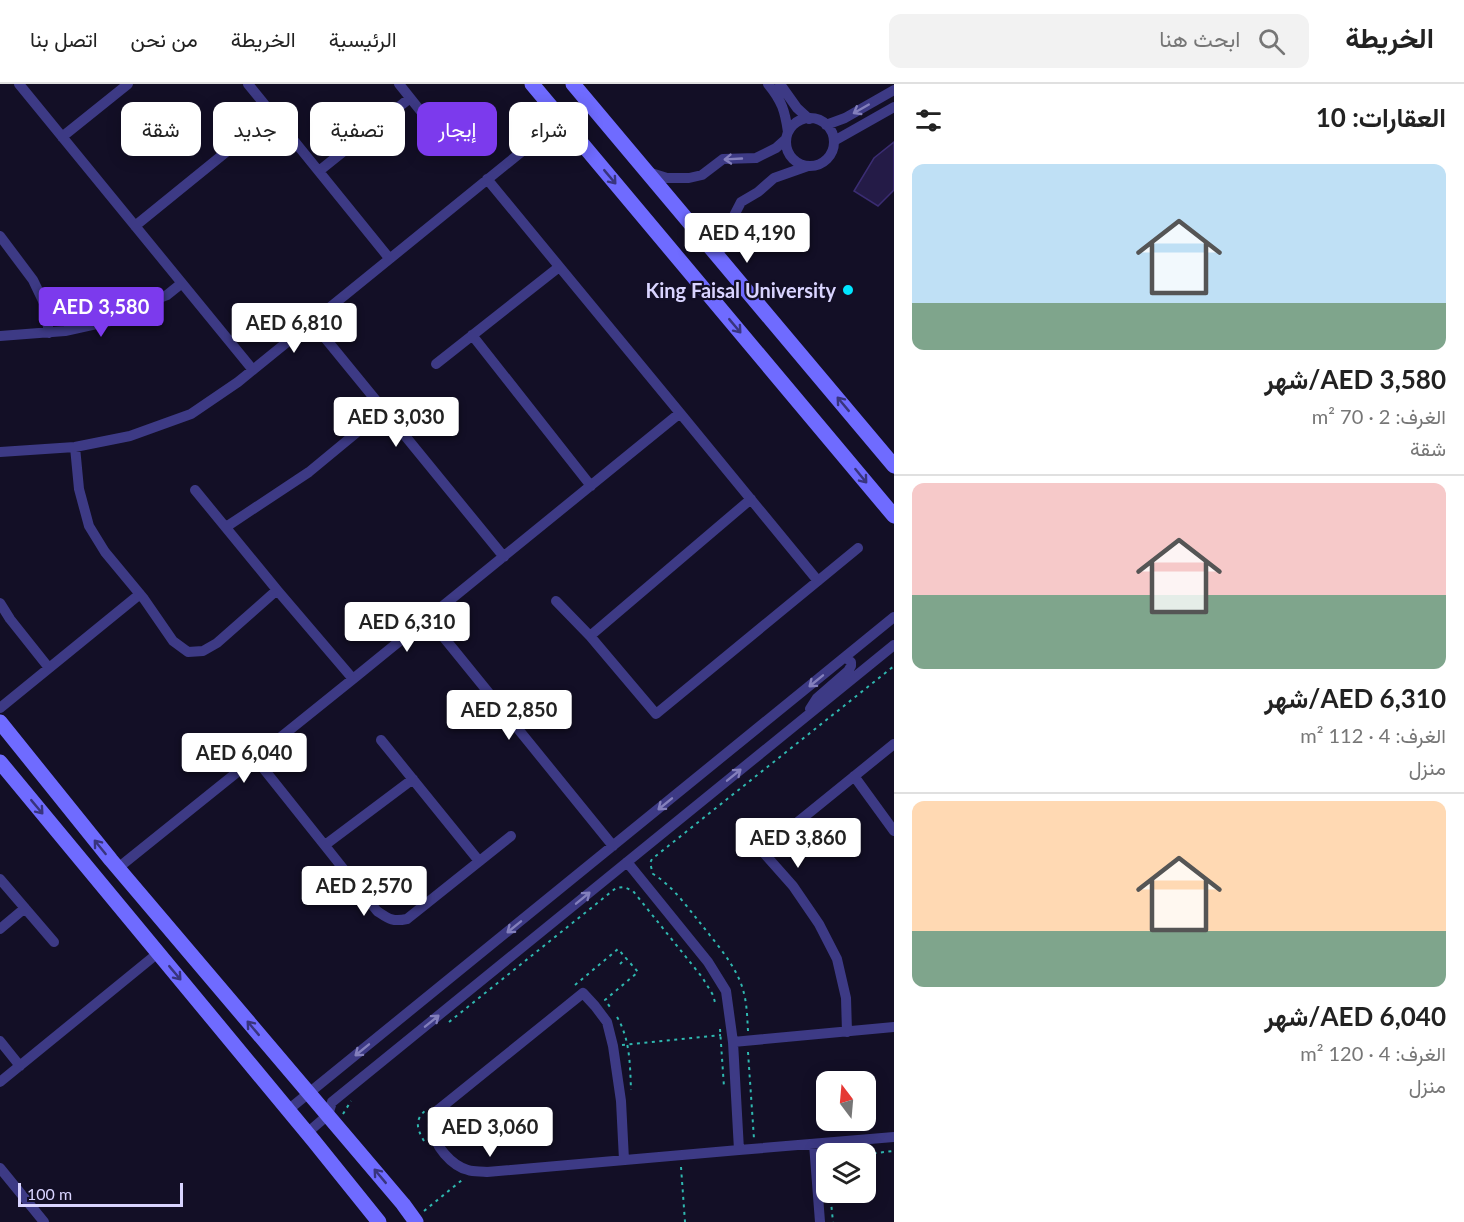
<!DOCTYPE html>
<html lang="ar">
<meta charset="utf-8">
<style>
body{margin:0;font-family:Lato,Vazirmatn,sans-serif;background:#f2f2f2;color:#222;direction:rtl;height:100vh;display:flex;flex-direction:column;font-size:22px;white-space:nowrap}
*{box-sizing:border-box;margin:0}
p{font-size:20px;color:#767676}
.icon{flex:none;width:33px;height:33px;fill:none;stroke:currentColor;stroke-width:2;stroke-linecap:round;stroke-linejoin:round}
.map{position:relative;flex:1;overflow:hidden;direction:ltr}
.drawer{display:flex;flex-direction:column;background:#fff;width:570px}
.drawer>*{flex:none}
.hud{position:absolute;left:18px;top:18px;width:570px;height:54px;direction:rtl;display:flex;gap:12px}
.needle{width:39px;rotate:344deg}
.controls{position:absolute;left:816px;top:987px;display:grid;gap:12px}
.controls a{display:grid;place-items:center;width:60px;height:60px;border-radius:12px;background:#fff;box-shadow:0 3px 15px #0003;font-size:30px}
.scale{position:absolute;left:18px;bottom:15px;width:165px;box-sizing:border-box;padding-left:6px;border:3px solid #d9d4ff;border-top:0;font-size:16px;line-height:21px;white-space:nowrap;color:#d9d4ff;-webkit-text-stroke:4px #130f26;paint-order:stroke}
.price{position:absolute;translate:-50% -51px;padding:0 14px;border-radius:6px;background:#fff;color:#222;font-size:20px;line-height:39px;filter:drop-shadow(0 2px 3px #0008)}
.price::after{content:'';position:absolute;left:50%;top:36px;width:18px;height:14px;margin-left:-9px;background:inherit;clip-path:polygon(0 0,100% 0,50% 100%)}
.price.on{background:#7c3aed;color:#fff}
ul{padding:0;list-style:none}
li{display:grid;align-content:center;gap:12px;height:318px;padding:0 18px}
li+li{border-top:2px solid #e0e0e0}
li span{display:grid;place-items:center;height:186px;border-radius:12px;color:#555}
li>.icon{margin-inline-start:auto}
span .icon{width:108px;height:108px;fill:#fffc;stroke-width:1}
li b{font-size:26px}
h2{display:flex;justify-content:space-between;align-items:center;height:72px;padding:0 18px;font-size:26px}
.tag{padding:0 21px;border-radius:12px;background:#fff;box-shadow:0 3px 15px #0003;font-size:21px;line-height:54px}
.tag.on{background:#7c3aed;color:#fff}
header{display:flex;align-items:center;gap:36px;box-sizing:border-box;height:84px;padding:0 30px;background:#fff;border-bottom:2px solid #e0e0e0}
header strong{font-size:28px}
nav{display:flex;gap:33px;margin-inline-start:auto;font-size:21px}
.search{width:420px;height:54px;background:#f2f2f2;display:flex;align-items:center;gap:15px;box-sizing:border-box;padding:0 21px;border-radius:12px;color:#767676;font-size:22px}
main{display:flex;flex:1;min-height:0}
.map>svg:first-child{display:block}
</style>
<header>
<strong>الخريطة</strong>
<div class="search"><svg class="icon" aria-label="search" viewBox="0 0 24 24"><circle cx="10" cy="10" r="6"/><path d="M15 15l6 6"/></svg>ابحث هنا</div>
<nav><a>الرئيسية</a><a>الخريطة</a><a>من نحن</a><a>اتصل بنا</a></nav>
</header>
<main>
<section class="drawer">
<h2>العقارات: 10<svg class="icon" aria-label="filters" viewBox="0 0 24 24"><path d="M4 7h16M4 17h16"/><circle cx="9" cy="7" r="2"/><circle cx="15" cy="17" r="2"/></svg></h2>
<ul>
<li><span style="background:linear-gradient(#bfe0f5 75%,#7fa58c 0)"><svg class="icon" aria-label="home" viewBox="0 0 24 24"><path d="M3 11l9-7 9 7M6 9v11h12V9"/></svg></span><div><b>AED 3,580/شهر</b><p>الغرف: 2 · 70 m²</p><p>شقة</p></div></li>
<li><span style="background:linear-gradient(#f6c9c9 60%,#7fa58c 0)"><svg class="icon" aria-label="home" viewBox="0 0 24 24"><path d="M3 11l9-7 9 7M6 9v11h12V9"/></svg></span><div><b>AED 6,310/شهر</b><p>الغرف: 4 · 112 m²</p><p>منزل</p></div></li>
<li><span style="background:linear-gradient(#ffd9b3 70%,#7fa58c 0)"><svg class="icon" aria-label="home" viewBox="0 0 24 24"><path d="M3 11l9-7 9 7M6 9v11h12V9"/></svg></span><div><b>AED 6,040/شهر</b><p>الغرف: 4 · 120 m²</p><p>منزل</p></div></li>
</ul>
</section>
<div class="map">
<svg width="894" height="1138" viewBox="0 0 894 1138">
<rect width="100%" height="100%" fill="#130f26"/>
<path fill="#241b47" stroke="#3b2d73" stroke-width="1.5" d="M894,58V106L878,122L854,107L874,74Z"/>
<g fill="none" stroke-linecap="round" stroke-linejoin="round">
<path stroke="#2fb8b0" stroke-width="2" stroke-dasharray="3 4.5" stroke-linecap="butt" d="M620,880L626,874
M575,901L618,865L638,888L605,916L610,923
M617,933C630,955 630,980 631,1006
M449,938L616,804L624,803L633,807L702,893L713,911L716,922
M720,945L724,1003
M748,947C747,930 747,914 740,897C731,876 715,858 701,840C687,823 673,802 653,790L650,779L652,775L894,582
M622,961L721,951
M748,968L754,1055
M343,1030L351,1017
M424,1057C417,1045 414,1036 426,1026
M866,1070L894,1067
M681,1083L685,1138
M830,1108L833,1138
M424,1127L462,1096"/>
<path stroke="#3d3a85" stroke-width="10" d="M19,0L253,286
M248,0L389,174
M399,0L439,50
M768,0C782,17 785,27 788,48
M780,0L797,24L809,35
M542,13C543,30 543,40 536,56L563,53L582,65
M786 58a24 24 0 1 1 48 0a24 24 0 1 1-48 0Z
M826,41L845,34L894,6
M62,53L128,0
M834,57L894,23
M319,87L410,14
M648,88L667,94H689L702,91L723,75L756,74L776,64L786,55
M487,95L680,329
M135,142L273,30
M0,152L33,196L44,219L49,249
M719,173L725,149L741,118L758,108L774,94L808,82
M312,238L504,473
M472,251L591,402
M0,252L65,247L110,237L141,221L167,211L182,199
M436,280L559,183
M75,363L79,405L89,442L105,468L144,515L173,557L188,568L203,567L217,559L277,506L353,595L680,329L818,497
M0,368L75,363L130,352L191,330L238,298L536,56
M195,406L277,506
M751,415L590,552L656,630L858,464
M226,443L309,388L384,326
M556,517L590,552
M0,519L10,535L49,584
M428,534L613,762
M0,624L140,510
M810,625L817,614L848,587L851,582V578L845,573
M381,656L479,777
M255,674L377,827C389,835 392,838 407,835L511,752
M854,692L894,747
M325,761L413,695
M627,778L708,878L726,907L733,958L894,943
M118,784L353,595
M0,795L54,858
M0,845L25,824
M847,948L846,914L837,875L819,840L793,802L762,767L894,660
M0,957L20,982
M733,958L739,1066L894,1053
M0,998L158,869
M288,1026L894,533
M307,1049L328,1031L332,1018L894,561
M814,1060L820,1138
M624,1076L621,1017L613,962L607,938L595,922L583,909L438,1026C435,1032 432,1037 433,1044C433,1061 452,1082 468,1086C474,1088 481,1087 487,1088L739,1066
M0,1084L44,1138"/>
<path stroke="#6f6bff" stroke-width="15" d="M532,0L894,432
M573,0L894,382
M0,638L111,776L403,1120L416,1138
M0,678L313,1056L379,1138"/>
</g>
<defs><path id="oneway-shaft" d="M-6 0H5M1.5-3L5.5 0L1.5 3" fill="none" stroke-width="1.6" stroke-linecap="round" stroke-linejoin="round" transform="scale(1.5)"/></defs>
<g stroke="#837fbc">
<use href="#oneway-shaft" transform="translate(861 25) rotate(150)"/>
<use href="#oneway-shaft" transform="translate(733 75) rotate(177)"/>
<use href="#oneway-shaft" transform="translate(816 597) rotate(141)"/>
<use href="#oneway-shaft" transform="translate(734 691) rotate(-39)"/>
<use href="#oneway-shaft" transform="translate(665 720) rotate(141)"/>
<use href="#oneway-shaft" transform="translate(583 814) rotate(-39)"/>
<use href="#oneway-shaft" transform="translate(514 843) rotate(141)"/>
<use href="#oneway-shaft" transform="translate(432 937) rotate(-39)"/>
<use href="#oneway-shaft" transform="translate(362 966) rotate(141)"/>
</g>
<g stroke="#38347d">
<use href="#oneway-shaft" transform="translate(610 93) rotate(50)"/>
<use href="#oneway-shaft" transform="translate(735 242) rotate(50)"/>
<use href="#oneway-shaft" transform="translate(843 320) rotate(-130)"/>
<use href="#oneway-shaft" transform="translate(861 392) rotate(51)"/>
<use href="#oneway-shaft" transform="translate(37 723) rotate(50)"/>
<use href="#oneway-shaft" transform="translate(100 763) rotate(-129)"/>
<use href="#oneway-shaft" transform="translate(175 889) rotate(50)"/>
<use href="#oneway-shaft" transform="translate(253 944) rotate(-130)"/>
<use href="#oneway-shaft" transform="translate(380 1092) rotate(-130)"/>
</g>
<circle fill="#00e5ff" stroke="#130f26" stroke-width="2" cx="848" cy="206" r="6"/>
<g text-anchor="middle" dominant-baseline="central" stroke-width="4.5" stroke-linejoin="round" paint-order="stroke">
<g font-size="20" font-weight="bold" fill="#d9d4ff" stroke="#130f26" text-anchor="end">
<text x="836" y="206">King Faisal University</text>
</g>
</g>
</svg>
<div class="controls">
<a><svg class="needle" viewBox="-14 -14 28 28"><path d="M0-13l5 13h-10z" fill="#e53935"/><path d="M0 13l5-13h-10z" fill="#767676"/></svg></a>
<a><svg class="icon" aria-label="layers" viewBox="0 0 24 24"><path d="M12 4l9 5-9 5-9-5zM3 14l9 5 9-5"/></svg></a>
</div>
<div class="scale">100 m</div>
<b class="price" style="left:747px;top:180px">AED 4,190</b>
<b class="price on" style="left:101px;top:254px">AED 3,580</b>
<b class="price" style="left:294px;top:270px">AED 6,810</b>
<b class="price" style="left:396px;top:364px">AED 3,030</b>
<b class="price" style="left:407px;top:569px">AED 6,310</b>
<b class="price" style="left:509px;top:657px">AED 2,850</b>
<b class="price" style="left:244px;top:700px">AED 6,040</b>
<b class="price" style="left:798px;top:785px">AED 3,860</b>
<b class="price" style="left:364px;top:833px">AED 2,570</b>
<b class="price" style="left:490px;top:1074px">AED 3,060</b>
<div class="hud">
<a class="tag">شراء</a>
<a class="tag on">إيجار</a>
<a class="tag">تصفية</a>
<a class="tag">جديد</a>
<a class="tag">شقة</a>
</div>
</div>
</main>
